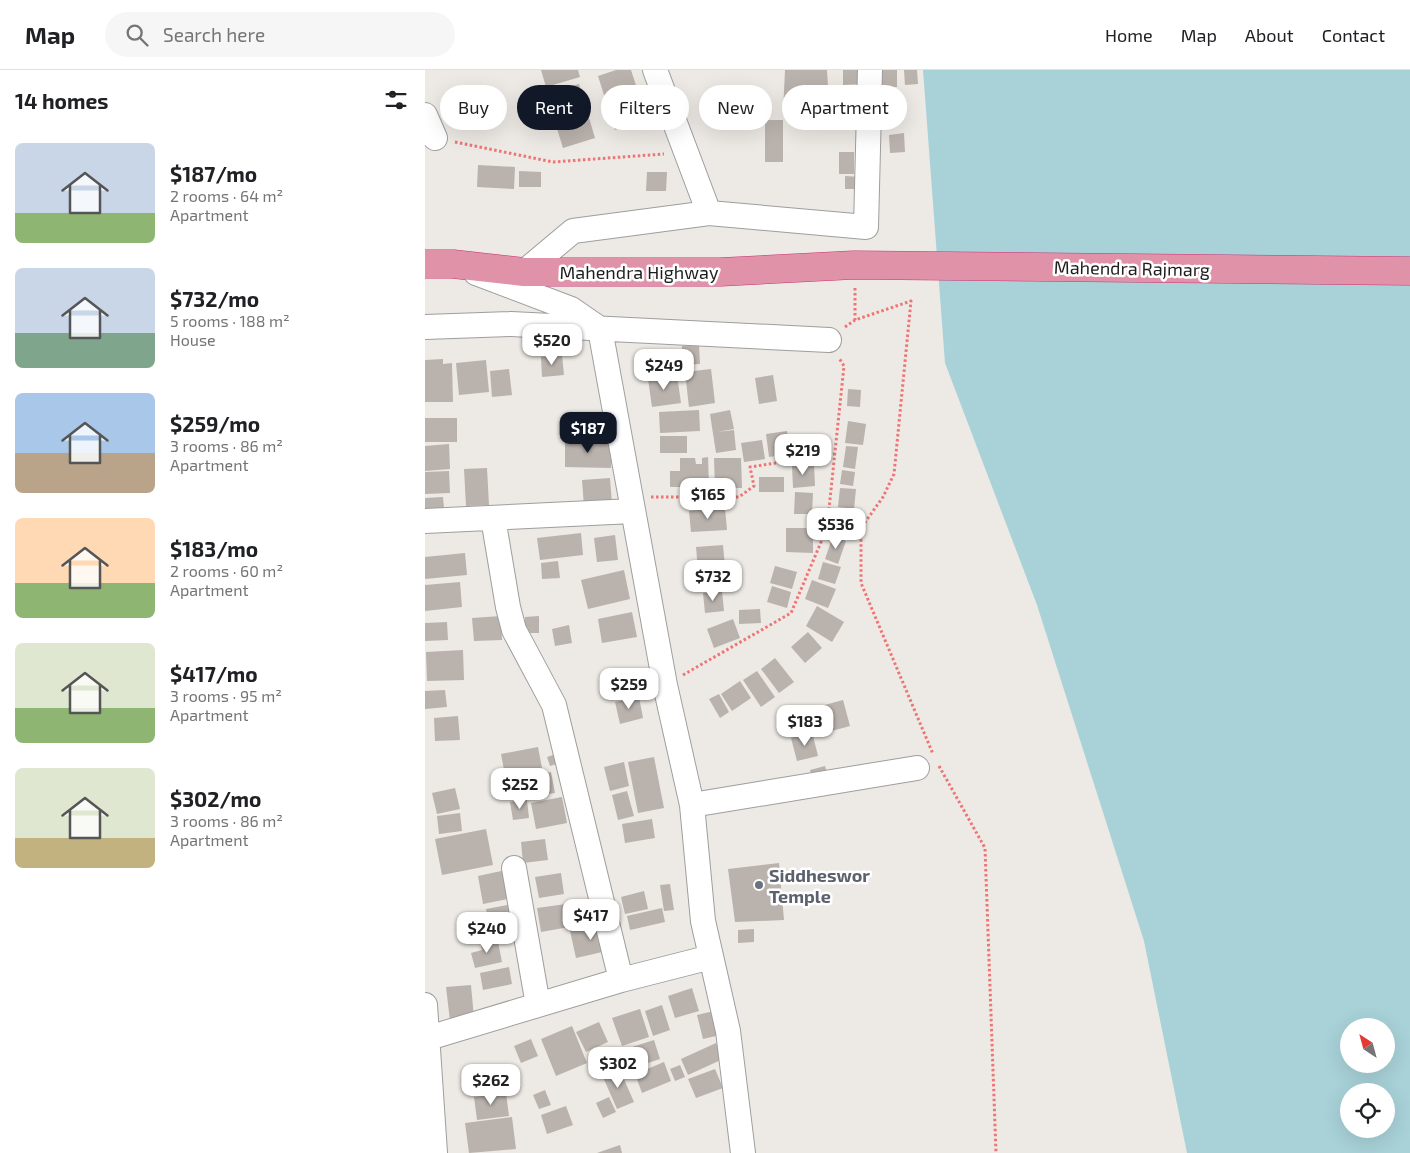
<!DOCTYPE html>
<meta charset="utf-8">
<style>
body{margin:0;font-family:"Exo 2",sans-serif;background:#f6f6f6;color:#202124;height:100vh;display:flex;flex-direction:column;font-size:19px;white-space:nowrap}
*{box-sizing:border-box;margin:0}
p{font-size:16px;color:#757577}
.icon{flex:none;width:28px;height:28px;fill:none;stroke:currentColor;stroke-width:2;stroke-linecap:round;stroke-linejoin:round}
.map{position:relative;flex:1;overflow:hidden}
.panel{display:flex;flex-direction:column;background:#fff;width:425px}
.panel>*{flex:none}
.guide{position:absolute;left:15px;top:15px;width:475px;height:45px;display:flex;gap:10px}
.needle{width:32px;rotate:324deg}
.fabs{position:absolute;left:915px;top:948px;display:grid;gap:10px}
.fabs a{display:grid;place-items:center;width:55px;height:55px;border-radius:50%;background:#fff;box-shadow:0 5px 20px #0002;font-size:25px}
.price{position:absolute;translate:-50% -42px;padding:0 11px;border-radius:10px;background:#fff;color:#222;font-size:16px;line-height:32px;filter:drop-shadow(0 1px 2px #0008)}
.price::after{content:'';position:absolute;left:50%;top:30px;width:15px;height:11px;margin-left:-8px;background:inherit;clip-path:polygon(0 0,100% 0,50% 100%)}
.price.active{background:#111827;color:#fff}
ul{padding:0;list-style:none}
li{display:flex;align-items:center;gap:15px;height:125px;padding:0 15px}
li span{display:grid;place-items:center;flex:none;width:140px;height:100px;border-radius:8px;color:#555}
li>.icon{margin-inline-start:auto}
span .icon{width:60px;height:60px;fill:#fffc;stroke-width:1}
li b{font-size:21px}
h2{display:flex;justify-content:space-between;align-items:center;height:60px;padding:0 15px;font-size:21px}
.chip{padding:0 18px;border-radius:22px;background:#fff;box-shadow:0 5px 20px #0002;font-size:18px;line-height:45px}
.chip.active{background:#111827;color:#fff}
header{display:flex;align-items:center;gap:30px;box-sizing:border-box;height:70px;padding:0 25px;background:#fff;border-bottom:1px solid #e0e0e0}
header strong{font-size:24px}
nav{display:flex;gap:28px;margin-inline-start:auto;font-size:18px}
.search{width:350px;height:45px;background:#f6f6f6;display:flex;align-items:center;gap:12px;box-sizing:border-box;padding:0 18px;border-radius:28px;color:#757577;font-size:19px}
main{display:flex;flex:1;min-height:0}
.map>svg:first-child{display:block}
</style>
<header>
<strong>Map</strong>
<div class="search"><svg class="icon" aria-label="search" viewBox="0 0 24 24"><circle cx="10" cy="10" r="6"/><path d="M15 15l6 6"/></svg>Search here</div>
<nav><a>Home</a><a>Map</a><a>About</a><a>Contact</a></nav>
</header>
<main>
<section class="panel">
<h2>14 homes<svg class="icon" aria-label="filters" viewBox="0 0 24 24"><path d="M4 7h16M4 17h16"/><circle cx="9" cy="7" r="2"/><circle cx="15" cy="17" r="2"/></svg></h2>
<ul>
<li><span style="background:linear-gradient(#c9d6e8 70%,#8fb573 0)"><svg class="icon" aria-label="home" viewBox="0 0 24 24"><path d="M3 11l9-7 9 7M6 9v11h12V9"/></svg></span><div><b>$187/mo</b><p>2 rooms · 64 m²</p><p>Apartment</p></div></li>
<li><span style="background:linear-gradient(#c9d6e8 65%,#7fa58c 0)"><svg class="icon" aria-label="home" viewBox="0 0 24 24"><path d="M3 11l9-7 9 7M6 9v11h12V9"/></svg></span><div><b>$732/mo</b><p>5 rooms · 188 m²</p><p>House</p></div></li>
<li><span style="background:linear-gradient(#a9c7e8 60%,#b9a48a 0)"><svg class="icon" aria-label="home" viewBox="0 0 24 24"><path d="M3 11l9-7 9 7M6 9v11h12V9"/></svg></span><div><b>$259/mo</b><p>3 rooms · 86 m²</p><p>Apartment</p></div></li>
<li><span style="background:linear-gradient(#ffd9b3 65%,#8fb573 0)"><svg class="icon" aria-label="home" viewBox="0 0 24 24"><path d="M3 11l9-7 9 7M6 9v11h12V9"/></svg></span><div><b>$183/mo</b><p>2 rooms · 60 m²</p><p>Apartment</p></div></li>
<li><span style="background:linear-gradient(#dfe7d0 65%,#8fb573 0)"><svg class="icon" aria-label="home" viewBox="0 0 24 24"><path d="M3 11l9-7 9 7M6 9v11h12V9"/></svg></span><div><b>$417/mo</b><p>3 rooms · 95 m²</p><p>Apartment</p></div></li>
<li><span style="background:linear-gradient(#dfe7d0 70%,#c2b280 0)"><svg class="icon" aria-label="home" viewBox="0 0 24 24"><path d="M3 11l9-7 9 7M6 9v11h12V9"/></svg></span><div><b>$302/mo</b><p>3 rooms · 86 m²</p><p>Apartment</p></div></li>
</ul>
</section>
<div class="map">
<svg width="985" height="1083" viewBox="0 0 985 1083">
<rect width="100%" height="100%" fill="#ede9e4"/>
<path fill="#a8d2d8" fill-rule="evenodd" d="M498,0H985V1083H762L719,871L612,535L520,293ZM924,956H961V994H924ZM924,1021H961V1059H924Z"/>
<path fill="#bab2ad" d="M116,0H153L155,7L121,17Z
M191,0H206L222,49L190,60L173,6Z
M360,0H402L405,47L364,53L358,42Z
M418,0H439L440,14L418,15Z
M456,0H472V17H456Z
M479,0H492L493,14L480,15Z
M154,14L170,68L138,78L121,23Z
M415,17L431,18L430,47H415Z
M450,23L472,24V54L450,53Z
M340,50H358V92H340Z
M479,63L480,82L465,83L464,65Z
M414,82H429V104H414Z
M53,95L90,97L89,119L52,117Z
M94,101L116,102V117H94Z
M222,102H242L241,121H221Z
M420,106L436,107L435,119H420Z
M274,275L275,294L258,295L257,276Z
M137,285L139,305L117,307L116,287Z
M18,289V294L27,293L28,332H0V290Z
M61,290L64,322L34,325L31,293Z
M84,299L87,325L67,327L65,301Z
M286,299L290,333L264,337L260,302Z
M252,305L256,333L227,337L223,309Z
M348,305L352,331L334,334L330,308Z
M423,319L436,320L435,337L422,336Z
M274,340L275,361L235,363L234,342Z
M305,340L309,359L292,362L309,360L311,380L291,383L285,344Z
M176,344V365L139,367L138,346Z
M0,348H32V372H0Z
M423,351L441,354L438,375L420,373Z
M362,361L365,384L344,387L341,364Z
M235,366H262V383H235Z
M337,370L340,389L319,392L316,373Z
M140,371L187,372L186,398L140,397Z
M24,374L25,399L0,401V376Z
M421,376L433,377L430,399L418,397Z
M283,387L284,417H276V408H268L267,417H245V401H255V388H270L271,394H277V388Z
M289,388H316L317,418H290Z
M389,394L390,416L368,418L367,395Z
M62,398L64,435L41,436L39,399Z
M417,400L430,402L428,416L415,414Z
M24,401L25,423L0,424V402Z
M334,407H359V422H334Z
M185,408L187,434L159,436L157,410Z
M415,418L431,419L429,439L413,437Z
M370,422L388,423L387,444H369Z
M18,427L20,449L0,451V428Z
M300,438L302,460L266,462L264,441Z
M413,439L430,445L423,468L405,462Z
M361,458H388V483L361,482Z
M156,463L158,485L115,490L112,468Z
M190,465L193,490L172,492L169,468Z
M408,466L421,471L413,494L400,489Z
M298,475L300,497L273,500L271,477Z
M40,483L42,505L0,509V487Z
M133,491L135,508L117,509L116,493Z
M398,492L416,497L410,514L393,509Z
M350,496L372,502L367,519L345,513Z
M199,500L205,529L163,539L156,510Z
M387,510L411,519L403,538L380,529Z
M35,512L37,537L0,541V515Z
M347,516L366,522L362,538L342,532Z
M297,521L299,541L280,543L278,523Z
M392,536L419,552L407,572L381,556Z
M335,539L336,553L314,554V540Z
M207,542L212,567L177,573L173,549Z
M76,546L77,570L49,571L47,548Z
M114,546V563H100V547Z
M308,549L315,568L289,578L282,559Z
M22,552L23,570L0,571V553Z
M144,555L147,573L130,576L127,559Z
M383,562L397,578L380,593L366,577Z
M38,580L39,610L2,611L1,582Z
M350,588L369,612L354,623L336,599Z
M225,600L230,621L201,628L196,606Z
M332,601L350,627L336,637L318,610Z
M315,611L326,628L307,641L296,624Z
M20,620L22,637L0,639V621Z
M294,624L304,642L295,648L284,629Z
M214,627L218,648L195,654L190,632Z
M418,630L425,656L403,662L396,636Z
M380,635L386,659L367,664L361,640Z
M33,646L35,670L10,671L9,648Z
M387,662L393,686L372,691L366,668Z
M113,677L117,698L80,705L76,684Z
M140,681L142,691L125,696L122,687Z
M229,687L239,738L213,743L203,692Z
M199,692L204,716L185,721L179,697Z
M400,696L405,712L389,716L385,700Z
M126,702L130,723L108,727L104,706Z
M98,705L102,722L86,726L82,708Z
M30,718L35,739L12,744L7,723Z
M202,721L209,746L193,750L187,725Z
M137,727L142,753L111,759L106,733Z
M102,730L104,748L88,750L85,732Z
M35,743L37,761L14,764L12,746Z
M227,749L230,768L200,773L197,754Z
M61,759L68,795L17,805L10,769Z
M120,769L123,790L98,793L96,772Z
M354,793L359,850L310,852L303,799Z
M81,800L87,828L58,834L53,806Z
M136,803L139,824L114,828L110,807Z
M245,814L249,840L239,841L235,815Z
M219,821L223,839L200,844L196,827Z
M88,834L92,852L65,858L61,839Z
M141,834L144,857L116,862L112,838Z
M237,838L240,852L205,860L202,846Z
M180,853L186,880L151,888L145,861Z
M329,859V872L313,873V860Z
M72,867L77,892L50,898L46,883L57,880L55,871Z
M84,897L87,914L58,920L55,903Z
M46,915L49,948L25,951L21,917Z
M267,918L274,941L250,948L243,926Z
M237,935L245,960L228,966L220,941Z
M215,939L224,967L197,976L187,948Z
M289,941L295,965L278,969L272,945Z
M174,952L183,972L161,982L151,962Z
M147,956L162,993L131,1006L116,969Z
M106,969L113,986L96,993L89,976Z
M229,970L235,989L211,997L204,978Z
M291,973L298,989L263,1005L256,989Z
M239,992L246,1011L217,1023L210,1004Z
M255,995L260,1007L250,1011L245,999Z
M194,998L209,1032L192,1039L177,1005Z
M290,999L298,1018L271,1028L263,1009Z
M120,1020L126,1035L114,1039L108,1025Z
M81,1023L84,1046L52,1050L49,1027Z
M184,1027L191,1042L178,1048L171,1033Z
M141,1036L148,1055L122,1064L116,1045Z
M87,1047L91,1079L44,1083L40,1053Z
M195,1075L197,1083H172Z"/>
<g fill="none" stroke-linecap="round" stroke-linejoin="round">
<g stroke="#9e9e9e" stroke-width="26">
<path id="minor" d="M230,0L284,143
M0,45L10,68
M99,202L148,161L284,143L441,157L445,0
M51,203L146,239L175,259L240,615L267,735L278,851L303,961L318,1083
M0,257L86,254L404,270
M68,448L83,537L89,560L129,635L196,910
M0,451L208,441
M267,735L492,698
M89,798L113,935
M0,935L10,1083
M0,969L196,910L286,887"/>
</g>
<g stroke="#c93376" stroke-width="29">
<path id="highway" d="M0,194H28L99,202H295L429,195L985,201"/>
</g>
<path stroke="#ed7575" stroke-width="3" stroke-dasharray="2.5 2.5" stroke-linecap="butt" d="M30,72L128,92L239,84
M430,218V250
M420,257L430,250L486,231L469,404L458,427L436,458V513L508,684
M226,427H314L329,416L325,397L410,384
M258,605L366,543L402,458L419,296L414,288
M514,696L560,778L571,1083"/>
<use href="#minor" stroke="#fff" stroke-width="24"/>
<use href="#highway" stroke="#df92a8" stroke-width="28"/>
</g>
<circle fill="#6b7280" stroke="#fff" stroke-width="2" cx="334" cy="815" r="5"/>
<g text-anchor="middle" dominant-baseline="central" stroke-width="5" stroke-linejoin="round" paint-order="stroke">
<g font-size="18" fill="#1d1d1d" stroke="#fff">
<text transform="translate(707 198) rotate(1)">Mahendra Rajmarg</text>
<text x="214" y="202">Mahendra Highway</text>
</g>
<g font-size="18" font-weight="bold" fill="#5b616d" stroke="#fff" text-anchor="start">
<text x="344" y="805">Siddheswor<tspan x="344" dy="21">Temple</tspan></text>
</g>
</g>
</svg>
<div class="fabs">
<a><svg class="needle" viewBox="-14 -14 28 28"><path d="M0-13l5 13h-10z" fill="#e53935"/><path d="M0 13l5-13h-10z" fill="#757577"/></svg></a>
<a><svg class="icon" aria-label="locate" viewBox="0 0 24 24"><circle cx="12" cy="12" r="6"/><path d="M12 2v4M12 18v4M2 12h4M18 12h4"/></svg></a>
</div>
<b class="price" style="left:127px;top:296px">$520</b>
<b class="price" style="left:239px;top:321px">$249</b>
<b class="price active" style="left:163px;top:384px">$187</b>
<b class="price" style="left:378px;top:406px">$219</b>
<b class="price" style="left:283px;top:450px">$165</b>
<b class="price" style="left:411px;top:480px">$536</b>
<b class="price" style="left:288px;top:532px">$732</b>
<b class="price" style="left:204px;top:640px">$259</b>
<b class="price" style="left:380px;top:677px">$183</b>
<b class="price" style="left:95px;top:740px">$252</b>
<b class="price" style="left:166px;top:871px">$417</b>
<b class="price" style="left:62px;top:884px">$240</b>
<b class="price" style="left:193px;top:1019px">$302</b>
<b class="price" style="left:66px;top:1036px">$262</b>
<div class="guide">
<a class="chip">Buy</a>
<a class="chip active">Rent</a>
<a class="chip">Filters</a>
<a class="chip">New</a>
<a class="chip">Apartment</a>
</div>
</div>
</main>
